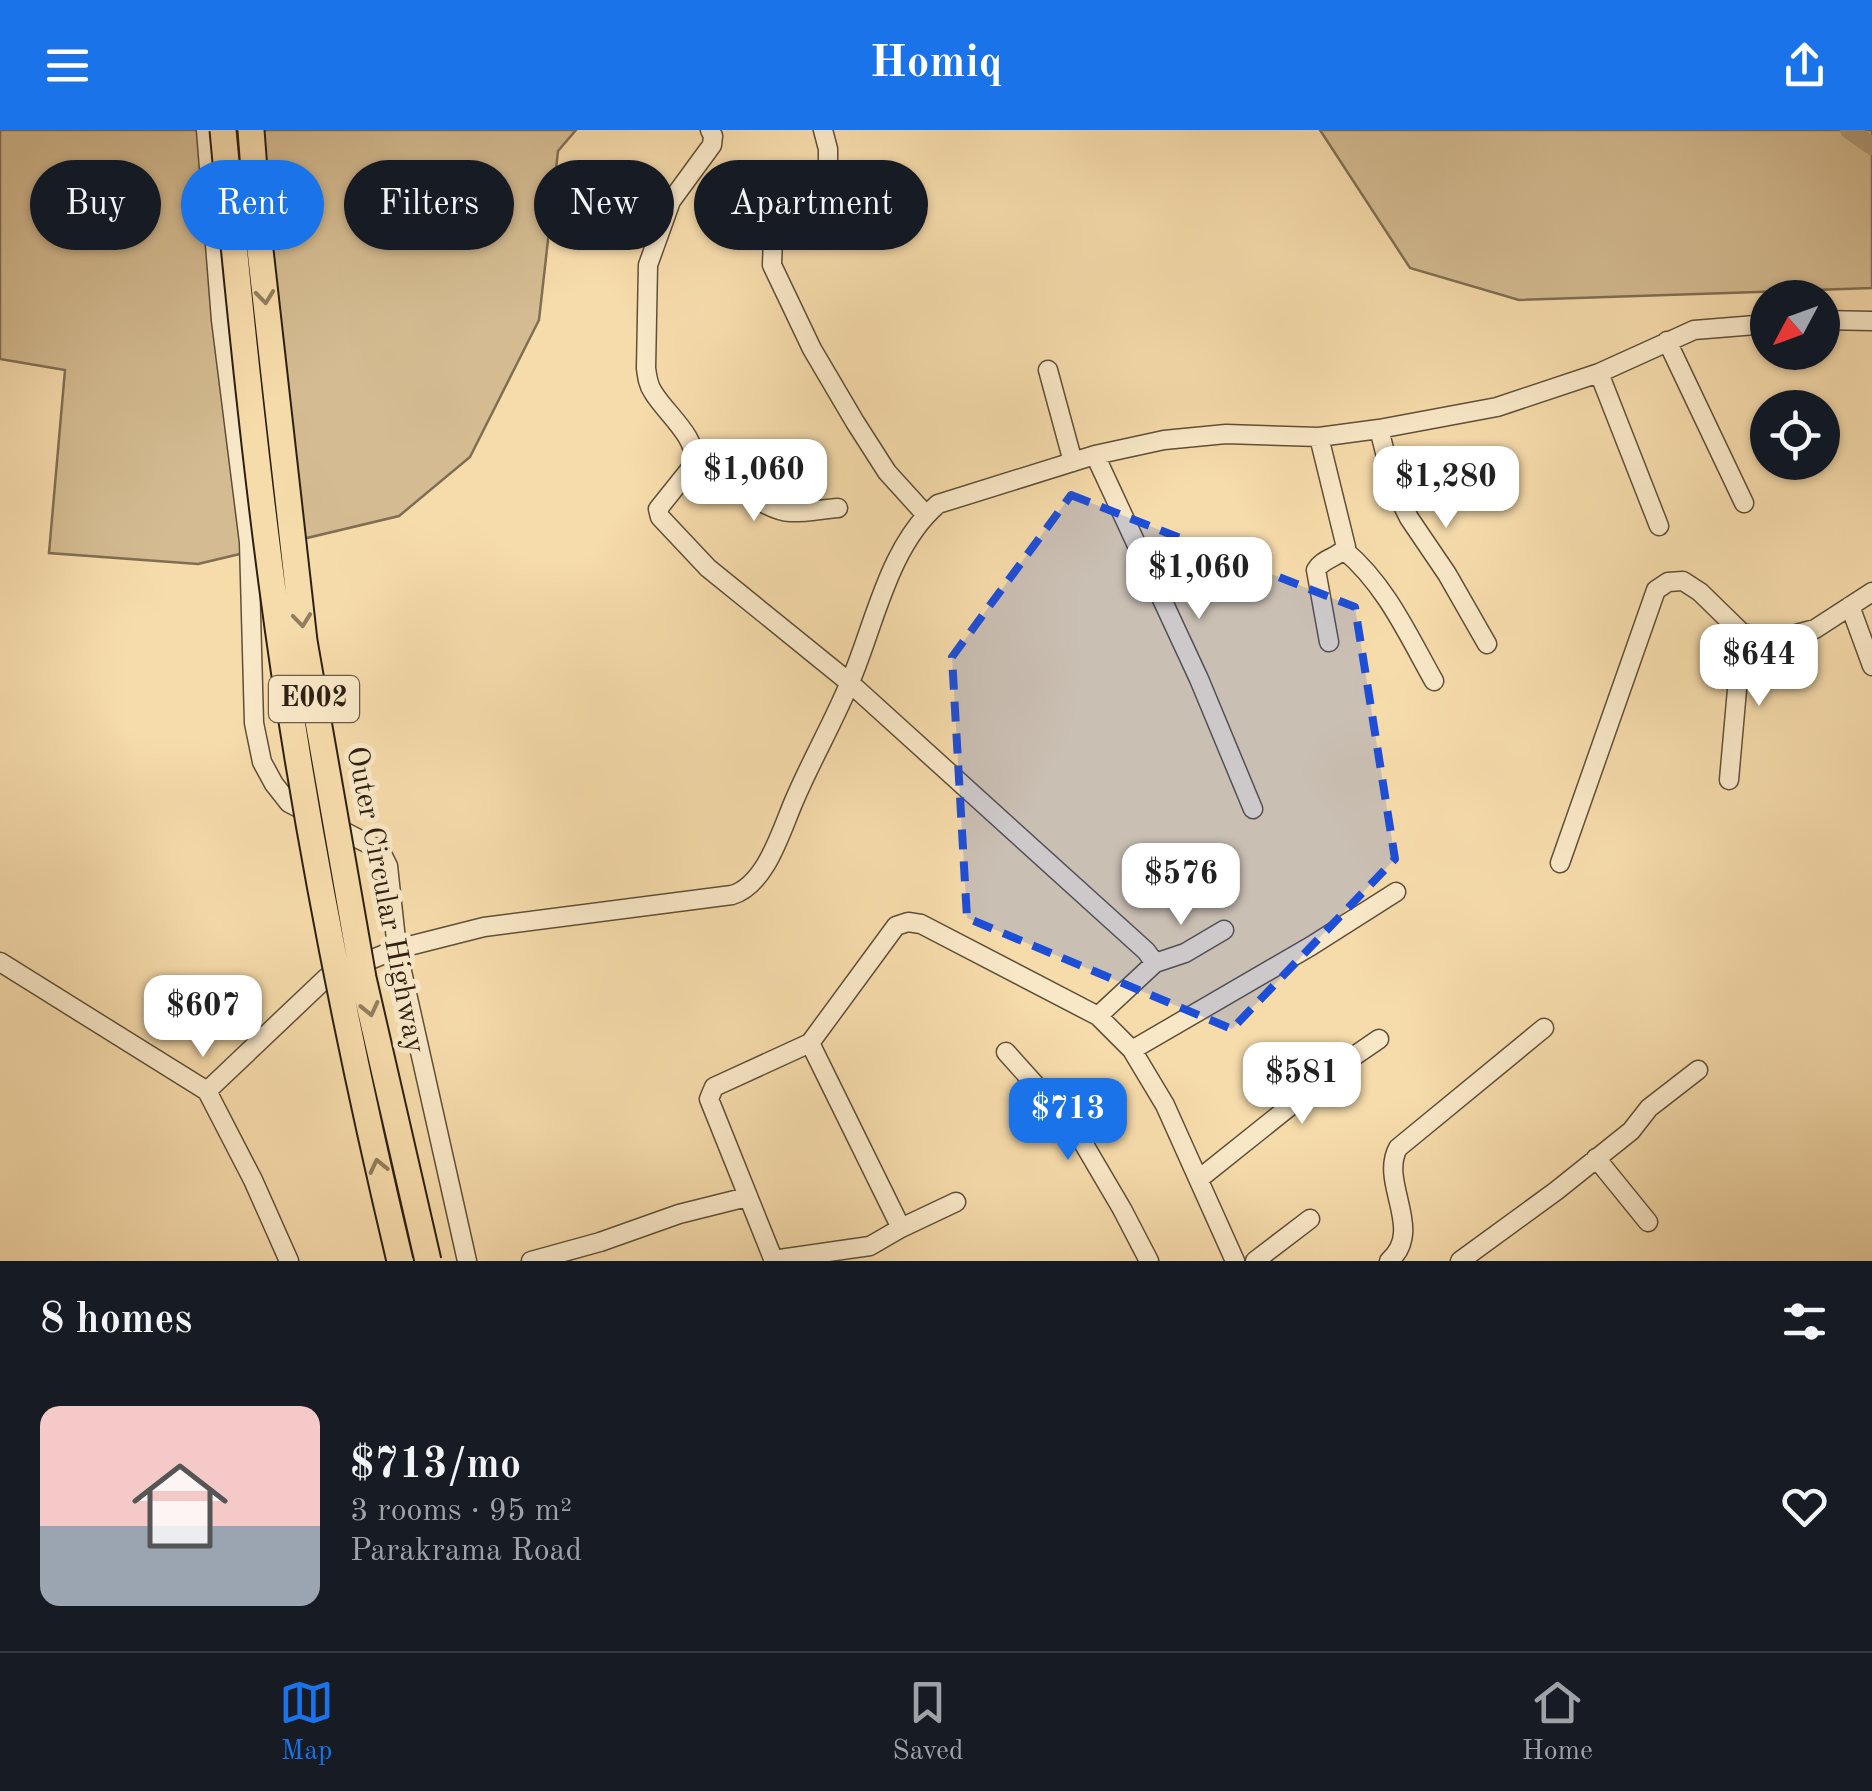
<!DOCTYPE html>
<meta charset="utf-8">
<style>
body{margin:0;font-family:"Old Standard TT",serif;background:#20242c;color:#f1f3f6;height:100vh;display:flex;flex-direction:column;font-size:38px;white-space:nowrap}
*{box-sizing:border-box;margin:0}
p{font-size:32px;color:#9ea1a6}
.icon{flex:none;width:55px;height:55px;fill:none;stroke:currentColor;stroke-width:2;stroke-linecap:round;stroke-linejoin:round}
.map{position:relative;height:1131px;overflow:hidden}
.sheet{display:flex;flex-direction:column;background:#171b24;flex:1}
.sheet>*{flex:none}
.top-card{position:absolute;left:30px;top:30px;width:1000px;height:90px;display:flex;gap:20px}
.needle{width:65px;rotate:229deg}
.buttons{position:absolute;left:1750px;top:150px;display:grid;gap:20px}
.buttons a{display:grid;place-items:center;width:90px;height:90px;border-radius:50%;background:#171b24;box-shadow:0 2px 8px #0004;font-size:50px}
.price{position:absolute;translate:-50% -85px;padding:0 22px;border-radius:20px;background:#fff;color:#222;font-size:32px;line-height:65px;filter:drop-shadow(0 2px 5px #0008)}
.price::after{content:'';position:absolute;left:50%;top:60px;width:30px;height:22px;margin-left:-15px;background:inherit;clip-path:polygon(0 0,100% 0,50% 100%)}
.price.selected{background:#1a73e8;color:#fff}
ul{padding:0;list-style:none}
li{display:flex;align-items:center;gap:30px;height:250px;padding:0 40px}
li+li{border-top:2px solid #363941}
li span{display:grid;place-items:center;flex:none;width:280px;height:200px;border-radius:20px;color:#555}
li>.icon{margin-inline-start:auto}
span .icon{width:120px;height:120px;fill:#fffc;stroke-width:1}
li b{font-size:42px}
h2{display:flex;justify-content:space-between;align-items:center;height:120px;padding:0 40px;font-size:42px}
.tag{padding:0 35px;border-radius:45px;background:#171b24;box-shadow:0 2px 8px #0004;font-size:35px;line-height:90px}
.tag.selected{background:#1a73e8;color:#fff}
header{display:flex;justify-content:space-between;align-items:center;height:130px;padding:0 40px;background:#1a73e8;color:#fff;font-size:45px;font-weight:800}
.tabs{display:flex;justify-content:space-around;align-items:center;height:140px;border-top:2px solid #363941;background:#171b24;font-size:28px;color:#9ea1a6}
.tabs a{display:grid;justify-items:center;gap:5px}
.tabs .selected{color:#1a73e8}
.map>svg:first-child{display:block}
</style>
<header><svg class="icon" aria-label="menu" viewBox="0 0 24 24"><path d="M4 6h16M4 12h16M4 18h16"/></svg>Homiq<svg class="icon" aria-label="share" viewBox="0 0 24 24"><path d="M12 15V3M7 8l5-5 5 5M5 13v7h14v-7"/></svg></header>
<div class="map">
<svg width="1872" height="1131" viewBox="0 0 1872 1131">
<rect width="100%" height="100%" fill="#f6dbab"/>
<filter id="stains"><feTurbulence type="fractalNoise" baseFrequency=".002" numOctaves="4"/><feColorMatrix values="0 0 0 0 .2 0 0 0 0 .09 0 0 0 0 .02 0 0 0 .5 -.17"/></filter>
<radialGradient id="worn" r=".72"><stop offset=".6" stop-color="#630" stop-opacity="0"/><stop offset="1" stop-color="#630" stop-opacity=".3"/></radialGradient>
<path fill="#d4bb91" stroke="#806e52" stroke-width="2.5" d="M0,0H576L558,21L539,190L470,327L399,386L198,434L49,423L65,240L0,229Z
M1320,0H1872V158L1519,170L1410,138Z"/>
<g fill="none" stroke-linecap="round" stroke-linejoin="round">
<path stroke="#b29b77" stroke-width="18" d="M1849,0L1872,16"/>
<g stroke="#5f4f38" stroke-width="21">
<path id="minor" d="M206,0L221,190L249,412L254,593L262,632L274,654L289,673L380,720L388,736L397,819L467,1131
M710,0L713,6L712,15L671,71L648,135L646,238C647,246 648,255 653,262C666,284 698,307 694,334L658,379L660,387L708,438L850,553L1146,821L1155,833L1098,886
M823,0L828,19V36L825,46L784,86L773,108L772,135L812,219L855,292L887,342L926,385
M810,62L863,58
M1822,190L1872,191
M1667,211L1744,373
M1048,240L1073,332
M1599,243L1659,396
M1379,299L1394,358L1409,388L1447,444L1487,514
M1319,307L1346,417C1338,428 1323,428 1316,440L1329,512
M695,325C716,341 765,382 790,382C805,383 822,379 838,378
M1095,325L1199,549L1253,679
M1344,420C1386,455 1408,505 1434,551
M1850,476L1872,536
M1729,650L1742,503
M1560,733L1656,460L1668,452L1683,451L1700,462L1742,503L1778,509L1815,499L1872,462
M0,832L207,961L253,1050L289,1131
M1155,833L1185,823L1224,800
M1132,920L1311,816L1396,762
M1006,922L1075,999L1122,1079L1149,1131
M207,961L326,848L397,819L484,797L732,765C766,755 781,701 794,671C811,631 833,593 850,552C875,494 888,417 938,374L1095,325L1164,310L1226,304L1319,307L1379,299L1497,277L1599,243L1694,200L1768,194
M1596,1028L1648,1092
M1199,1049L1344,933L1379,909
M901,1098L810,913L896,796L908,792L921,794L1098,886L1132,920L1165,975L1235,1131
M773,1130L870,1116L901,1098L956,1072
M531,1131L600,1112L679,1084L747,1067
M774,1131L709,969L714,957L810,913
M1255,1131L1310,1089
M1389,1131C1425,1100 1379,1053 1398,1018L1544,898
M1460,1131L1556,1061L1631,1001L1649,978L1698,940"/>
</g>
<use href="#minor" stroke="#f9e8c8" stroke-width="18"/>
<g stroke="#2d2012" stroke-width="29" stroke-linecap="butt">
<path id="highway-bridge" d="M223,0C237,151 252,302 272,453C302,681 347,908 400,1131
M251,0L260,120L304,511L363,848L428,1131"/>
</g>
<use href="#highway-bridge" stroke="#f6dbab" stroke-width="25"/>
</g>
<defs><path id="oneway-chevron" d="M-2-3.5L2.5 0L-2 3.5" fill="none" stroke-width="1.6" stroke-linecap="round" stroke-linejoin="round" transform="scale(2.5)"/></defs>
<g stroke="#927e5e">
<use href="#oneway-chevron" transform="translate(265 167) rotate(84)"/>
<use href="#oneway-chevron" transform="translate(302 490) rotate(84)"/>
<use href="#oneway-chevron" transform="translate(370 879) rotate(77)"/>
<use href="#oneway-chevron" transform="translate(378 1036) rotate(-103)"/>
</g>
<path fill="#1d4ed8" fill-opacity="0.2" stroke="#1d4ed8" stroke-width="8" stroke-dasharray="20 12" stroke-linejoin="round" d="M1071,365L1355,477L1395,729L1232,899L967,788L952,527Z"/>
<g text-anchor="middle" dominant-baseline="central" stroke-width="10" stroke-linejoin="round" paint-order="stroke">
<rect fill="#f9e8c8" stroke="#6a5c49" stroke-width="2.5" x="269" y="546" width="90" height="46" rx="8"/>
<g font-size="28" font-weight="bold" fill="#2d2012">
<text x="314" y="569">E002</text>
</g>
<g font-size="30" fill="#2d2012" stroke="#f9e8c8">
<text transform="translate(385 770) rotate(79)">Outer Circular Highway</text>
</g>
</g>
<rect width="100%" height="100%" filter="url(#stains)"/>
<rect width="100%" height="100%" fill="url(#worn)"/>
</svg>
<div class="buttons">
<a><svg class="needle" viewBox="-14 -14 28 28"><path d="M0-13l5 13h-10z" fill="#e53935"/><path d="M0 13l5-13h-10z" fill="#9ea1a6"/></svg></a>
<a><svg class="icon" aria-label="locate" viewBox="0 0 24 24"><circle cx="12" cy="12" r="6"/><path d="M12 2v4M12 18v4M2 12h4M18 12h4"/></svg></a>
</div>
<b class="price" style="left:754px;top:394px">$1,060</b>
<b class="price" style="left:1446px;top:401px">$1,280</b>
<b class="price" style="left:1199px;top:492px">$1,060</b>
<b class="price" style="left:1759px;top:579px">$644</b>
<b class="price" style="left:1181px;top:798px">$576</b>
<b class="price" style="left:203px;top:930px">$607</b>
<b class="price" style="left:1302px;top:997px">$581</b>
<b class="price selected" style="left:1068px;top:1033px">$713</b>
<div class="top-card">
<a class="tag">Buy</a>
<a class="tag selected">Rent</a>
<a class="tag">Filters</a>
<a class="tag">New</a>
<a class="tag">Apartment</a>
</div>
</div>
<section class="sheet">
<h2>8 homes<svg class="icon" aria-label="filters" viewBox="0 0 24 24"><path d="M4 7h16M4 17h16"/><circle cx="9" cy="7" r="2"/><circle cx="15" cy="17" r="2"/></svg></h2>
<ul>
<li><span style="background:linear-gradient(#f6c9c9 60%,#9aa5b1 0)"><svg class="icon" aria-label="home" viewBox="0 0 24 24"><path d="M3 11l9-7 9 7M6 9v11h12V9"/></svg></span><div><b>$713/mo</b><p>3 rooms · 95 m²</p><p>Parakrama Road</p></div><svg class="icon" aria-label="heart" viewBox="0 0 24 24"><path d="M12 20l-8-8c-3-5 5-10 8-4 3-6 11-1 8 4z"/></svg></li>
</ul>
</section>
<nav class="tabs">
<a class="selected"><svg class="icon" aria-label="map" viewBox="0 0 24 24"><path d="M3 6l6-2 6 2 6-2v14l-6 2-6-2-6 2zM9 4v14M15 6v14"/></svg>Map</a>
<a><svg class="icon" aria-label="saved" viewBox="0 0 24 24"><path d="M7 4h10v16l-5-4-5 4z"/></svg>Saved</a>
<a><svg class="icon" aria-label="home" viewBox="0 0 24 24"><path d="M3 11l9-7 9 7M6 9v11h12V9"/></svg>Home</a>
</nav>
